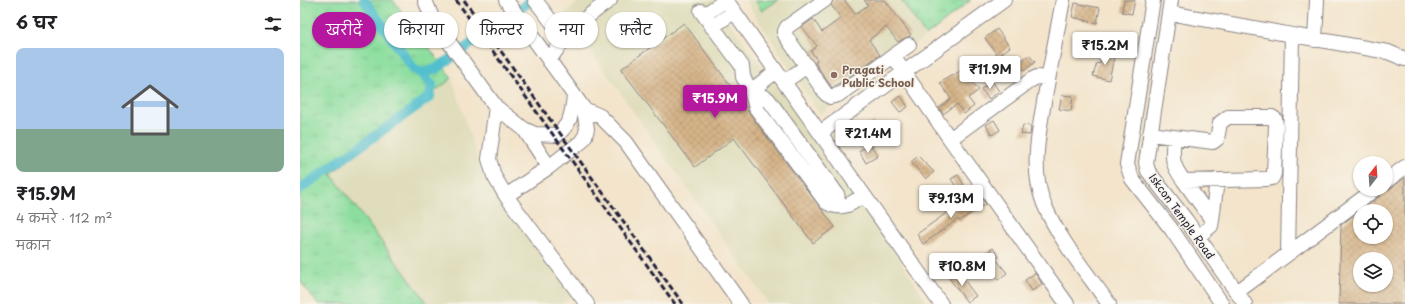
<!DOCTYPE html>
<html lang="hi">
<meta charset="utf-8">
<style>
body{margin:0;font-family:"Playpen Sans","Playpen Sans Deva",sans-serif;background:#f6f6f6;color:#202124;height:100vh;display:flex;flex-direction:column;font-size:15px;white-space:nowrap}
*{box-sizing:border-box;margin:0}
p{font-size:13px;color:#757577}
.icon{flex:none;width:22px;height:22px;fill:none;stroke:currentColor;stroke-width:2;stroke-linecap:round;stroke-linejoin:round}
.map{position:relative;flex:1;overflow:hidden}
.details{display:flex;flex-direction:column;background:#fff;width:300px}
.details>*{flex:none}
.hud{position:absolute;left:12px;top:12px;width:380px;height:36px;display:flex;gap:8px}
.needle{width:26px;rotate:17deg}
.tools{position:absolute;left:1053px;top:156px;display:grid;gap:8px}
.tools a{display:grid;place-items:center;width:40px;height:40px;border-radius:50%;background:#fff;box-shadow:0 1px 3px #0004;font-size:20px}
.price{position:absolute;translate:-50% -34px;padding:0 9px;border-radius:4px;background:#fff;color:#222;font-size:13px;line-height:26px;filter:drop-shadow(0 1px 2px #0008)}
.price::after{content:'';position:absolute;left:50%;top:24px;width:12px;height:9px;margin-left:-6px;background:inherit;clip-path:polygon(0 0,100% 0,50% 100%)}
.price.active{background:#b5179e;color:#fff}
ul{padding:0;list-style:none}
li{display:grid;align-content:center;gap:8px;height:212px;padding:0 16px}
li span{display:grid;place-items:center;height:124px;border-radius:8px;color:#555}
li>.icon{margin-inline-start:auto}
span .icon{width:72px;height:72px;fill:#fffc;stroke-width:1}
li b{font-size:17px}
h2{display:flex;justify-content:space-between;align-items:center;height:48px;padding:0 16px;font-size:17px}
.tag{padding:0 14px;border-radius:18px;background:#fff;box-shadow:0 1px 3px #0004;font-size:14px;line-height:36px}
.tag.active{background:#b5179e;color:#fff}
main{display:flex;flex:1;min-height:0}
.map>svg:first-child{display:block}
</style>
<main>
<section class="details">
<h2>6 घर<svg class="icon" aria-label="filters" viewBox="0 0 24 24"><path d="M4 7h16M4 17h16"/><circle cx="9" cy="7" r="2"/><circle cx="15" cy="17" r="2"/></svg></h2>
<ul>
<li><span style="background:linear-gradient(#a9c7e8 65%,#7fa58c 0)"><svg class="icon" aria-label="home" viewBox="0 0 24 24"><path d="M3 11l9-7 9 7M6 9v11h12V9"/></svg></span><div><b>₹15.9M</b><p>4 कमरे · 112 m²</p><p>मकान</p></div></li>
</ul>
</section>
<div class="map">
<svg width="1105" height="304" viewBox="0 0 1105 304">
<defs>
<pattern id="park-tufts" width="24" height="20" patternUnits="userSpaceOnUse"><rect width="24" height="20" fill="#8cde9f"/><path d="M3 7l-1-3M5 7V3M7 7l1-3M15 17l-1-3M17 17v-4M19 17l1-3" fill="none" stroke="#78be8a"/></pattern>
<pattern id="building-cross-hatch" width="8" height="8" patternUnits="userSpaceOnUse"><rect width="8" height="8" fill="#d5b488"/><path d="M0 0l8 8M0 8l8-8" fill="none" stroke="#b79a76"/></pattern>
</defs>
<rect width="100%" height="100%" fill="#f7f3e8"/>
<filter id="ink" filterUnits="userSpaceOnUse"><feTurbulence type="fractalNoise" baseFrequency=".025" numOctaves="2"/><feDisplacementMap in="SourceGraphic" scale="8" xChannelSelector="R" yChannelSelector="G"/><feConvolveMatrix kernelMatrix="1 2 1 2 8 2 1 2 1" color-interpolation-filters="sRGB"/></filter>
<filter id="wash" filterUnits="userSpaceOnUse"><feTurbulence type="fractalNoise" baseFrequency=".012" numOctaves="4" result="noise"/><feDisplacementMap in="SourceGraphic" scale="16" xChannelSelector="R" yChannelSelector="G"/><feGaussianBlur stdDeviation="0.9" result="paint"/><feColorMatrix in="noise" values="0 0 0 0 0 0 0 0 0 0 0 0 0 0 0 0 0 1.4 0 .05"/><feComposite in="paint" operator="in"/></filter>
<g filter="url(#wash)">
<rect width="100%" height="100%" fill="#f3e4cb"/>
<path fill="#dfddbb" d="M282,0H413L565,206L628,304H469L264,13Z
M445,0H601L626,36L520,114Z
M152,78L184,180L272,296L262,304H128L31,174Z"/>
<path fill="#8cde9f" stroke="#57806d" d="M455,0H478L462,11Z"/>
<path fill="url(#park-tufts)" stroke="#57806d" d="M0,0H93L152,78L31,174L128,304H18L0,281Z
M601,0H671L626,36Z"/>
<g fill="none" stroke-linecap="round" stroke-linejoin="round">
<path stroke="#53bfce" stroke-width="10" d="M64,0L114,69L122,73L136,69L232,0
M0,189L130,97L132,85L122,73"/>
</g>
<g id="blocks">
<path fill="url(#building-cross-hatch)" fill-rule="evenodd" d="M533,0H544L555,14L568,5L564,0H585L611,35L598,42L586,27L569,40L580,55L532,88L515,63L517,60L511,51L517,46L502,27L513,19L522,32L541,18L531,5Z
M824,0H835L832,14L822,12Z
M775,3L800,8L797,23L772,17Z
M384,23L447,108L449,113L535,227L513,243L434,138L395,167L321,69Z
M697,29L710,47L698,56L685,38Z
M802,51L815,53L809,80L793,76L797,63L800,64Z
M729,55L735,62L724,71L718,63Z
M699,64L704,70L693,78L689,72Z
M665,67L671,74L668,77L679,90L668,98L674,106L664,114L657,104L643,114L639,108L651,99L640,83L652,75L653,76Z
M692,81L699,91L689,99L681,89Z
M762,95L773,96L771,111L759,109Z
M601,96L608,107L600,112L592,102Z
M694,120L700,130L692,135L686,125Z
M574,122L580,132L571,137L565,127Z
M723,125L731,126L730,135L721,134Z
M570,144L578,156L566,163L559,151Z
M618,156L634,172L626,179L611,162Z
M658,175L664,185L658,189L651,179Z
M1105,178V304H1039L1041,225L1080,196L1083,192L1091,188ZM1060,211H1086V237H1060ZM1060,259H1086V285H1060Z
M679,195L686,204L659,221L658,219L623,244L617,234L648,212L650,214Z
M693,248L699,257L696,259L707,273L698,280L687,265L684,267L678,259Z
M658,272L676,296L667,302L649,278Z
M735,273L742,284L732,291L725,280Z"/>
</g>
</g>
<g filter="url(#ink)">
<use href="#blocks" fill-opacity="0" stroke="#8a8383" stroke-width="1"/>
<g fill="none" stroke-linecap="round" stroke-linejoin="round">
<g stroke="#8a8383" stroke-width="16">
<path id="minor" d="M125,0L133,20L196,107L224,129L235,134L257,135C272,122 271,115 274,97
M206,0L284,109L300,116L326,142L441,304
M235,0L264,38
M525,0L487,27L485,31V35L526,94L530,97L538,95L609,45
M763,0C757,32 751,64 745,96C739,132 730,169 744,204C759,240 787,273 809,304
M853,0L827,164L832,179L872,230L922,304
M871,0L846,163L848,171L886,220L945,304
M401,11L442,66L443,77L451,91L456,108L526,202C541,211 551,205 563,195
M869,13L1088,52L1105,59
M404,15L426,0L520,133
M412,27L434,12
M1015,40L1017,0
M593,56L650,139L767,304
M249,61C266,33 283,19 310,0
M484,82L507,66
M451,91L468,99L537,194C539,200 536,202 531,205
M451,91L476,71
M196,107L189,159L194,176L206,196L287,304
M224,129L249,167
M850,134L913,142L917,139L920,123L928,117H972L975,119L976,125L974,174L972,178L967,179L884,181C871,164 872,158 874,137
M650,139L731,80L737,77L748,78
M884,181L912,220L911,226L898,237
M1086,181L1105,167
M206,196L249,167L281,142L285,136L287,129L284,109
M912,220L917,180
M988,254L992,36
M937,292L1075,189
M641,304L520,133L704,0"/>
</g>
<use href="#minor" stroke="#fff" stroke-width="14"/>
<path stroke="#22223b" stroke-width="3" stroke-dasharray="6 3" stroke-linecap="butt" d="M156,0L375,304
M164,0L383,304"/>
</g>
</g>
<circle fill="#8d6e63" stroke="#f7f3e8" stroke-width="1.5" cx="534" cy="75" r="4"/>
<g text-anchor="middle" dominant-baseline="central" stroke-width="3" stroke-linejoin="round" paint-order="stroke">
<g font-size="11" font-weight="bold" fill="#785e54" stroke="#f7f3e8" text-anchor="start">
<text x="542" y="69">Pragati<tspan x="542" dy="13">Public School</tspan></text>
</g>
<g font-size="11" fill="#22223b" stroke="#f7f3e8">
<text transform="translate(882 216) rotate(54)">Iskcon Temple Road</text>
</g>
</g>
</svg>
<div class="tools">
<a><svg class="needle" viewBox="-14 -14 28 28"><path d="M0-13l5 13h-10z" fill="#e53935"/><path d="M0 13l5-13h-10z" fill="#757577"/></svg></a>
<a><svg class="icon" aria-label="locate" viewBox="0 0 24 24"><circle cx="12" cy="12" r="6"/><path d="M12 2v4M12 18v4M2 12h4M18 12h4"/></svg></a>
<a><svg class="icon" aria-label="layers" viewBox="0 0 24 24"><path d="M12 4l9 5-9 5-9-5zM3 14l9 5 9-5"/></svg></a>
</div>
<b class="price" style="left:805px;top:66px">₹15.2M</b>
<b class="price" style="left:690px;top:90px">₹11.9M</b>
<b class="price active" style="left:415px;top:119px">₹15.9M</b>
<b class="price" style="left:568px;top:154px">₹21.4M</b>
<b class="price" style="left:651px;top:219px">₹9.13M</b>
<b class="price" style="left:662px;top:287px">₹10.8M</b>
<div class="hud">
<a class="tag active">खरीदें</a>
<a class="tag">किराया</a>
<a class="tag">फ़िल्टर</a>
<a class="tag">नया</a>
<a class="tag">फ़्लैट</a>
</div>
</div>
</main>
